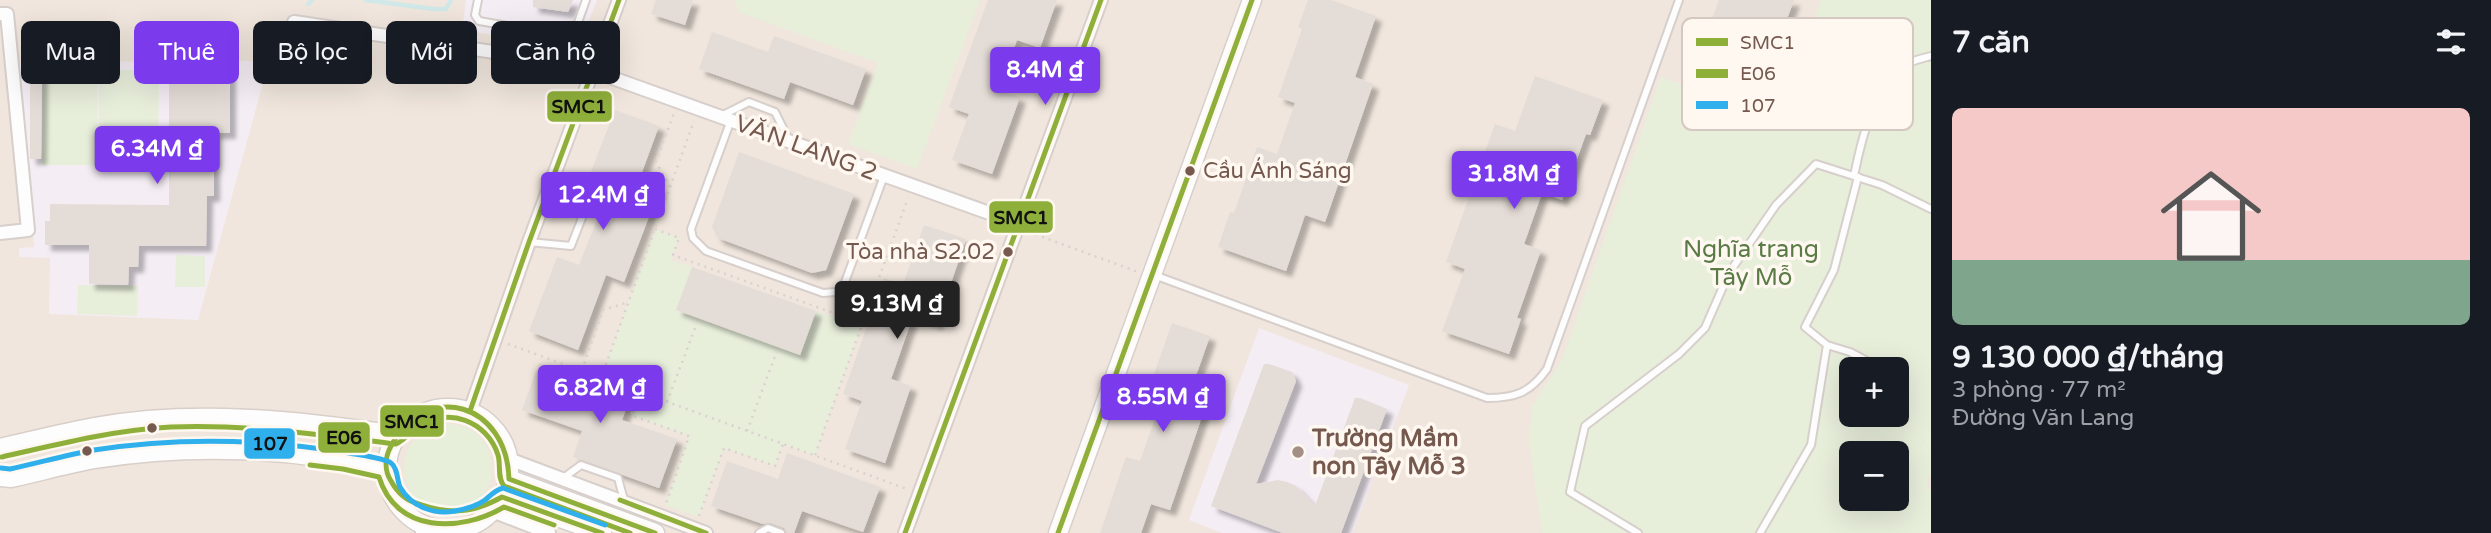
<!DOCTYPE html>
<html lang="vi">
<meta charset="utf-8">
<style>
body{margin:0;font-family:"Varela Round",sans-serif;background:#20242c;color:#f1f3f6;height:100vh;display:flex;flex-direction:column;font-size:26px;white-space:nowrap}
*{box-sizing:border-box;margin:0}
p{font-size:23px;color:#9ea1a6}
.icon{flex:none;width:38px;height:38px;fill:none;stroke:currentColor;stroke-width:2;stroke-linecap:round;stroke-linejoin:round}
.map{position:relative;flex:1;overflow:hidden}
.sheet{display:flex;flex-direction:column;background:#171b24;width:560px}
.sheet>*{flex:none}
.banner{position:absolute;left:21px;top:21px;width:665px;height:63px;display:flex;gap:14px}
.fabs{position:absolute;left:1839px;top:357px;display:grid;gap:14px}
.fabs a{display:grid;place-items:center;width:70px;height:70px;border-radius:10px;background:#171b24;box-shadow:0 7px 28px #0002;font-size:35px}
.price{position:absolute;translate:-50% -60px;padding:0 16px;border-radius:7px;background:#7c3aed;color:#fff;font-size:23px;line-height:46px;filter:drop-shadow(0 2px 4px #0008)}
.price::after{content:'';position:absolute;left:50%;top:42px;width:21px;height:16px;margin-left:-10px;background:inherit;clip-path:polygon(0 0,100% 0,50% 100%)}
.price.selected{background:#222;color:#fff}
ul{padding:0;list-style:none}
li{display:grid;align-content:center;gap:14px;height:371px;padding:0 21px}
li span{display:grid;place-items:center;height:217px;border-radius:10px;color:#555}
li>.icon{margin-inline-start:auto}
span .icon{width:126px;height:126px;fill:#fffc;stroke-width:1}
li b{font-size:30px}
h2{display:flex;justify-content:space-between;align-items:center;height:84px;padding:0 21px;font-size:30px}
.chip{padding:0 24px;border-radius:10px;background:#171b24;box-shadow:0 7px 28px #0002;font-size:24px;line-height:63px}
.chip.selected{background:#7c3aed;color:#fff}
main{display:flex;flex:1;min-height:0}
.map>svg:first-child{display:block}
</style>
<main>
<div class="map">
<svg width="1931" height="533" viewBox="0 0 1931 533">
<defs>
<filter id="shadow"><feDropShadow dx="6" dy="6" stdDeviation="2" flood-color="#0004"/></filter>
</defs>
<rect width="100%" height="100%" fill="#f8f4ef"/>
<path fill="#f0e6dd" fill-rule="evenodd" d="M0,0H1931V533H0ZM1852,369H1897V415H1852ZM1852,453H1897V499H1852Z"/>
<path fill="#f4edf4" d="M466,0H597L584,34L564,46L462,30Z
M269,61L198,320L49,314L50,258L19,257V248L34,247L19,62Z
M1259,328L1409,385L1353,533H1222L1189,520Z"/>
<path fill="#e7eeda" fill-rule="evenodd" d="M735,0H980L917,169L848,144L878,63L739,12Z
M1821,0H1931V473L1927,482L1931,494V533H1542L1529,442L1532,406L1562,360L1661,77L1778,119ZM1852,369H1897V415H1852ZM1852,453H1897V499H1852Z
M43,70H98L97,165H42Z
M99,70H159L158,166L98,165Z
M655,229L679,238L671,260L692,267L677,311L800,354L816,311L838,319L845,300L868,308L815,456L783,444L775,466L724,448L699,517L665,505L689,436L631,415L639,392L601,378Z
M176,255L205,256V287H175Z
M78,285L138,286L137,316L77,314Z
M404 468a44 44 0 1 1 88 0a44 44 0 1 1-88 0Z"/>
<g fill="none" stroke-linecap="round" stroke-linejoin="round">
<path stroke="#d0e8e8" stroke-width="4.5" d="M366,0L433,9H446L451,0
M308,4L312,0"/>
</g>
<path fill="#e4dcd6" filter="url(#shadow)" d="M533,0H573L568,12L533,7Z
M656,0H693L685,25L651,14Z
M988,0H1057L1040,48L1017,40L999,90L1020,97L992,174L952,160L969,114L949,107Z
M1308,0H1331L1376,16L1355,77L1373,84L1325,222L1305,215L1286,271L1218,247L1230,212L1234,213L1257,147L1277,154L1295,103L1278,97L1302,29L1298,27Z
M1719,0H1794L1774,54L1777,74L1773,84L1766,92L1757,97L1746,99L1727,92L1719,84L1716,74L1715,64L1720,47L1704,41Z
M712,32L768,52L774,36L866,69L853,105L790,82L784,99L699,69Z
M169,67L230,68V133H214V196H207L206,246H139L138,267H129L128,285L89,284V245H45V221H50V204L169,205Z
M30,71H42L41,159H30Z
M1535,76L1603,100L1590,135L1586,134L1562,200L1542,193L1524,244L1541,250L1517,318L1521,319L1509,354L1442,331L1465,269L1446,262L1495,124L1515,131Z
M615,110L659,126L639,180L660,188L624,282L606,275L578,350L529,331L557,257L579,265L607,195L585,187Z
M739,152L854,194L826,270L812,273L718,238L712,227Z
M924,225L966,239L937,324L913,316L891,379L911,386L885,463L845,449L862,401L843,394L884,278L903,285Z
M692,267L816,311L800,355L676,310Z
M1172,323L1210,336L1192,387L1210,393L1170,510L1151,504L1141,533H1100L1126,457L1140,461L1157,413L1142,408Z
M539,363L631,395L622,420L677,439L659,488L573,457L582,431L522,410Z
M1264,364H1269L1292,372L1296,381L1256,484L1278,480L1287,482L1296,486L1315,506L1355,398H1360L1387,409L1341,533H1283L1211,506Z
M787,453L880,487L863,532L802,511L794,533H787L784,528L770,523L763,524L711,506L727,461L778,479Z"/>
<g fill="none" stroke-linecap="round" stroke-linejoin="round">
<g stroke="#d7cfcb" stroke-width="10">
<path id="lane" d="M478,0L475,15L479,21L562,35L571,33L576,28L586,0
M721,116L749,102L775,112L789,140
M731,120L691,229L693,238L706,251L823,293L836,292L845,282L884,176
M1854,176C1860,146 1873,91 1896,70C1905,62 1920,59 1931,56
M529,242L571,246L587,205L553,176
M1154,275L1487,398C1515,398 1530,393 1547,369L1679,0
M1827,345L1850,352L1882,369
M562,479L581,465L618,478L624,500
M759,533L768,528L781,533
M1638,533L1570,492L1585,426L1679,354L1705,328L1729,273L1776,205L1816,164L1882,185L1931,209
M1760,533L1811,445L1827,345L1805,327L1834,270L1858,177"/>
</g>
<g stroke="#d7cfcb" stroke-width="16">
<path id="street" d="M0,14H7L28,230L0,233
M294,22L560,62L593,71L1020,224
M470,411L529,242L619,0
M509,459L706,533
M492,511L549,533
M422,533L425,526
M905,533L1101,0"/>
</g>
<g stroke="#d8cfca" stroke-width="21">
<path id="secondary" d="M387 469a61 61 0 1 1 122 0a61 61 0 1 1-122 0Z
M0,448C31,441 62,433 94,427C194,409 296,420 396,435
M0,477L11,478C39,472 67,464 95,459C190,444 293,447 386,470
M509,479L655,533
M502,497L602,533
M1058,533L1252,0"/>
</g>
<path stroke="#dad2d0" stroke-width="2.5" stroke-dasharray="2 5" stroke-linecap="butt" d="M670,187L656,162L674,113
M655,229L679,238L673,255L839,315L845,300L868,308
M1029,232L1138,272
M508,344L907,489
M582,370L603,310L629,302
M601,378L694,121
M639,392L631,415L689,436L666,504
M667,402L697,323
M747,431L777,351
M815,455L908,198
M699,516L724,448L775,466L783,444"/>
<use href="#lane" stroke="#fefdfd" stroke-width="6"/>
<use href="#street" stroke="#fefdfd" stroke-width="12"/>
<use href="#secondary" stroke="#fefdfd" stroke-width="18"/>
<g stroke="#fef8f1" stroke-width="10">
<path id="bus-1" d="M470,411L529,242L619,0
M620,500L706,533
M602,533L502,497C473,513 451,515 419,504C407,501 397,492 391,481C384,470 385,457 391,446C428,379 507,404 509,479L655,533
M905,533L1101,0
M1058,533L1252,0"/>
</g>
<g stroke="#fef8f1" stroke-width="10">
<path id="bus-2" d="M2,457C58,444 114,430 171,427C247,424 321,435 396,444C405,440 410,432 418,427C448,406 487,421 498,455C501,465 497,478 504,486L630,533
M310,465L343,469L379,477C396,533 460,533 504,507L554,525"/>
</g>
<g stroke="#fef8f1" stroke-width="10">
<path id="bus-3" d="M1,468L10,469C38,463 66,455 94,450C178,437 265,439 349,453C359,455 384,458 391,463C398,468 397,481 400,487C411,507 435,515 455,511C466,509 477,506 485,500C491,495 495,490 503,488L605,525"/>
</g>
<use href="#bus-1" stroke="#8faf3b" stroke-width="5"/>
<use href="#bus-2" stroke="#8faf3b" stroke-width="5"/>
<use href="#bus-3" stroke="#2fb0ed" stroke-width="5"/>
</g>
<g fill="#76594e" stroke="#fef8f1" stroke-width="2.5">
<circle cx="1190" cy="171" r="6"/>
<circle cx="1008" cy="252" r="6"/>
<circle cx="152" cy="428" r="6"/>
<circle cx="87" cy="451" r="6"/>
</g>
<circle fill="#a48f86" stroke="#fef8f1" stroke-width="2.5" cx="1298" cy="452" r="7"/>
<g text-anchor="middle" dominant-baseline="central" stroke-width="7" stroke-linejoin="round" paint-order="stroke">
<g font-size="22" fill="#76594e" stroke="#fef8f1" text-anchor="start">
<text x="1203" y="171">Cầu Ánh Sáng</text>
<text x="995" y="252" text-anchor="end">Tòa nhà S2.02</text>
</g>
<g font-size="24" fill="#76594e" stroke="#fef8f1">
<text transform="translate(806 148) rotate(20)">VĂN LANG 2</text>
</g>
<g font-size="24" fill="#5b7b46" stroke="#fef8f1">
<text x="1751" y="249">Nghĩa trang<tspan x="1751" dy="28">Tây Mỗ</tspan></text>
</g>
<g font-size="24" font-weight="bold" fill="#76594e" stroke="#fef8f1" text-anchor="start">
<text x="1312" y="438">Trường Mầm<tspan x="1312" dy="28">non Tây Mỗ 3</tspan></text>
</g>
</g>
<rect x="1682" y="18" width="231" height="112" rx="10" fill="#fef8f1" stroke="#d5c8c0" stroke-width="2"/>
<rect x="1696" y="38" width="32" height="8" fill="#8faf3b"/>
<rect x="1696" y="69" width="32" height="9" fill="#8faf3b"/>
<rect x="1696" y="101" width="32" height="8" fill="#2fb0ed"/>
<g font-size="19" fill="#76594e">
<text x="1740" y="49">SMC1</text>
<text x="1740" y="80">E06</text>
<text x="1740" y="112">107</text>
</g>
<g stroke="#fef8f1" stroke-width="2.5">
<rect x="546" y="90" width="67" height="33" rx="7" fill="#8faf3b"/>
<rect x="988" y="200" width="66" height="34" rx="7" fill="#8faf3b"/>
<rect x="379" y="404" width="66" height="34" rx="7" fill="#8faf3b"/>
<rect x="317" y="421" width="54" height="33" rx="7" fill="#8faf3b"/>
<rect x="243" y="427" width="53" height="33" rx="7" fill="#2fb0ed"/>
</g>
<g font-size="19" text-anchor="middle" font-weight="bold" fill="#111">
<text x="579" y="113">SMC1</text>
<text x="1021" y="224">SMC1</text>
<text x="412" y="428">SMC1</text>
<text x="344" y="444">E06</text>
<text x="270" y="450">107</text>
</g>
</svg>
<div class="fabs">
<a>+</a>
<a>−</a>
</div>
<b class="price" style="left:1045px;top:107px">8.4M ₫</b>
<b class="price" style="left:157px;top:186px">6.34M ₫</b>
<b class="price" style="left:1514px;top:211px">31.8M ₫</b>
<b class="price" style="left:603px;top:232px">12.4M ₫</b>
<b class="price selected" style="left:897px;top:341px">9.13M ₫</b>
<b class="price" style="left:600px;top:425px">6.82M ₫</b>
<b class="price" style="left:1163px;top:434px">8.55M ₫</b>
<div class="banner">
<a class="chip">Mua</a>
<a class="chip selected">Thuê</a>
<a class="chip">Bộ lọc</a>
<a class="chip">Mới</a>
<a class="chip">Căn hộ</a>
</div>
</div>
<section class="sheet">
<h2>7 căn<svg class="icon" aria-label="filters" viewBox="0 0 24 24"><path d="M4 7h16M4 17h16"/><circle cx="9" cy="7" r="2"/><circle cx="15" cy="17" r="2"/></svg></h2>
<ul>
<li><span style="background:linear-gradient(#f6c9c9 70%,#7fa58c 0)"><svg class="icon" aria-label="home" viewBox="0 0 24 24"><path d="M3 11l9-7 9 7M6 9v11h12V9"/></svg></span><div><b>9 130 000 ₫/tháng</b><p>3 phòng · 77 m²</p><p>Đường Văn Lang</p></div></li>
</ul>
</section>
</main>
